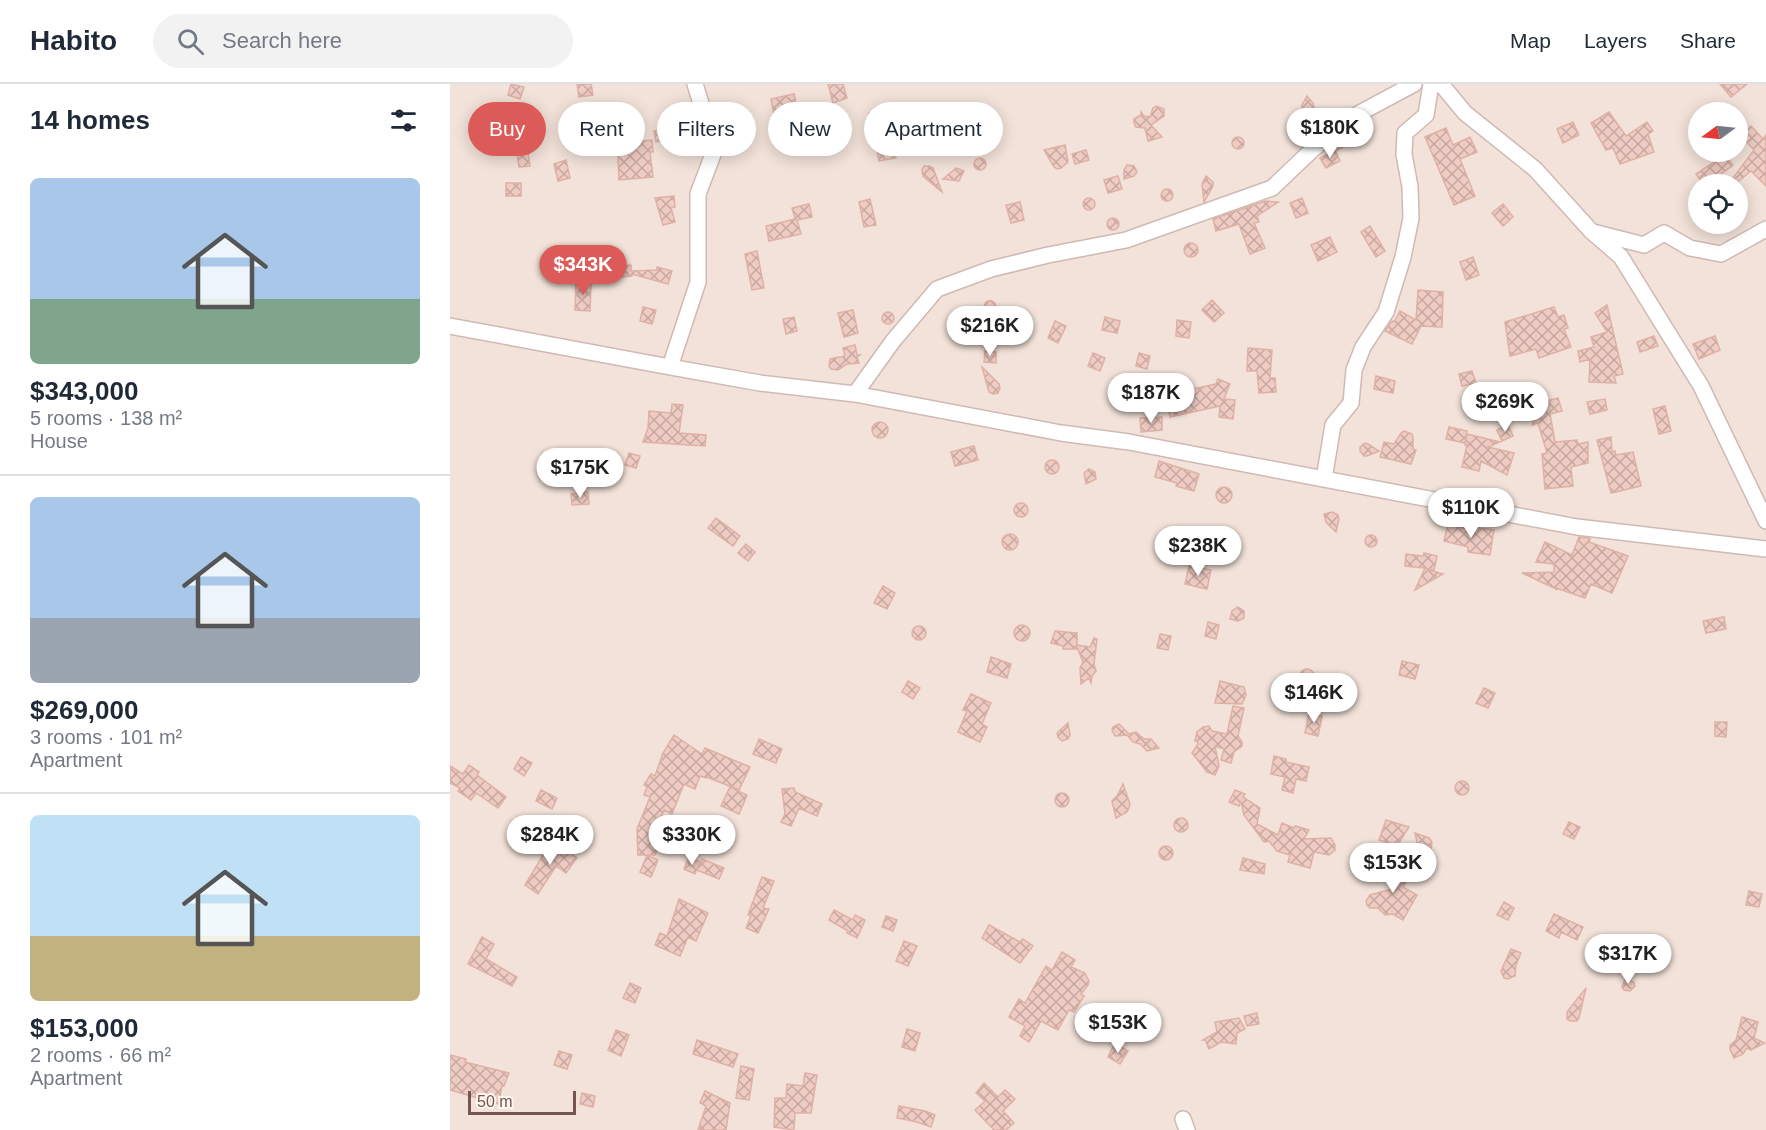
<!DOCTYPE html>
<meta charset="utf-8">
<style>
body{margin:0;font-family:Arial,sans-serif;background:#f2f2f3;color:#1f2937;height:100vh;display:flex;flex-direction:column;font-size:22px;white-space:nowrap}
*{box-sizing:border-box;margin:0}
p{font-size:20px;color:#747a83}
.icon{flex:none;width:33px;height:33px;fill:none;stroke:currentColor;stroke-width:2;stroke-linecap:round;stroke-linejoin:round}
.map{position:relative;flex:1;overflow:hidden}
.drawer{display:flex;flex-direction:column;background:#fff;width:450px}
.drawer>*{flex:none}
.hud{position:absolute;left:18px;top:18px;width:570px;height:54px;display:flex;gap:12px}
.needle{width:39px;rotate:255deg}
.buttons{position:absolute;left:1238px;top:18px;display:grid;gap:12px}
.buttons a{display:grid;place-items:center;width:60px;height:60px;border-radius:50%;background:#fff;box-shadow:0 3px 15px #0003;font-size:30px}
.scale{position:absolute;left:18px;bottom:15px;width:108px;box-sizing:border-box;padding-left:6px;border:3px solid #74554f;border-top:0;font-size:16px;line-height:21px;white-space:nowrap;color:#74554f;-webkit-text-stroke:4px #fef6f0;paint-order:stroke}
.price{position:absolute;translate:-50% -51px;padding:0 14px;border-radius:21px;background:#fff;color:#222;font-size:20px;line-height:39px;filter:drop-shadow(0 2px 3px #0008)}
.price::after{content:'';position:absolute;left:50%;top:36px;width:18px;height:14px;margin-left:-9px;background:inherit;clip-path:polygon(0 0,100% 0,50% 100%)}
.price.current{background:#dc5b58;color:#fff}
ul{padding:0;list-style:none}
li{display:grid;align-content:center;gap:12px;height:318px;padding:0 30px}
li+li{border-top:2px solid #e0e1e3}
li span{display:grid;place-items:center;height:186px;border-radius:9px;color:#555}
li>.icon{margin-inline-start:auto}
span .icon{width:108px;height:108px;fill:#fffc;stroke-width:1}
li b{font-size:26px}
h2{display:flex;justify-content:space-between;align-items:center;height:72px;padding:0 30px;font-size:26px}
.tag{padding:0 21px;border-radius:27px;background:#fff;box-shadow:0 3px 15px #0003;font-size:21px;line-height:54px}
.tag.current{background:#dc5b58;color:#fff}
header{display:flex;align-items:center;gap:36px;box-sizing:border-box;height:84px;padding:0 30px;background:#fff;border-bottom:2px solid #e0e1e3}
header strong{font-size:28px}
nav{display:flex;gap:33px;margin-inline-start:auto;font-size:21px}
.search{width:420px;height:54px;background:#f2f2f3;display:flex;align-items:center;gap:15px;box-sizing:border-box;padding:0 21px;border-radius:33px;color:#747a83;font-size:22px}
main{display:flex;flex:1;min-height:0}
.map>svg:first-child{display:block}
</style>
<header>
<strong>Habito</strong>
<div class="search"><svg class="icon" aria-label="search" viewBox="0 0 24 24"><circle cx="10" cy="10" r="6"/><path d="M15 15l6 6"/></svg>Search here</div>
<nav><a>Map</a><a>Layers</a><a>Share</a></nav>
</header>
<main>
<section class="drawer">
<h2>14 homes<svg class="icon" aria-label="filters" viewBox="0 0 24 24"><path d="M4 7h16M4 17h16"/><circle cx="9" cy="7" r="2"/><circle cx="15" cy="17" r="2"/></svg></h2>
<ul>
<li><span style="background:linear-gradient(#a9c7e8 65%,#7fa58c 0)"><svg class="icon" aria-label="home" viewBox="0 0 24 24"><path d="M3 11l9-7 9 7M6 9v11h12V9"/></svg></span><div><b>$343,000</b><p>5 rooms · 138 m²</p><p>House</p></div></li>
<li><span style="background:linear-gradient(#a9c7e8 65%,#9aa5b1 0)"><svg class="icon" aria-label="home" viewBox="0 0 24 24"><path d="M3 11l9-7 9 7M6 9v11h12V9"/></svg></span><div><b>$269,000</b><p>3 rooms · 101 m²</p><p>Apartment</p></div></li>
<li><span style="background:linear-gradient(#bfe0f5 65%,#c2b280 0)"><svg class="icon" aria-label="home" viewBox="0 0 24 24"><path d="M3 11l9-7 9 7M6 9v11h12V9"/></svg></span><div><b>$153,000</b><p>2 rooms · 66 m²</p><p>Apartment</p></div></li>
</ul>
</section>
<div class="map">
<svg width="1316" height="1046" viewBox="0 0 1316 1046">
<defs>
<pattern id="building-cross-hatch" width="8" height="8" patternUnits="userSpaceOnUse" patternTransform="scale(1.5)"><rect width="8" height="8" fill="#efccc3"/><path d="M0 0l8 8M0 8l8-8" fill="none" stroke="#c6a8a1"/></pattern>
</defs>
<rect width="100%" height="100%" fill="#fbf1ea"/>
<path fill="#f2e2d9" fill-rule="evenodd" d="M0,0H1316V1046H0ZM1248,28H1287V68H1248ZM1248,100H1287V140H1248Z"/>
<path fill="url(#building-cross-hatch)" stroke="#e0b0a5" stroke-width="1.5" d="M61,0L74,3L70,15L58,11Z
M127,0H141L143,11L129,13Z
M378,0H393L397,14L383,19Z
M1270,0H1297L1281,13Z
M344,10L347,25L324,30L321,15Z
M857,12L863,19L865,28H857L852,25V21Z
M706,22L714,25V32L701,41L712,53L698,57L695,44L686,43L684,39V35L691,31V28L694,32L700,33L703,24Z
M432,26L441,62H443L446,74L429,77L419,29Z
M1159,28L1176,52L1197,38L1203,47L1198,50L1204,68L1170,80L1163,64L1156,66L1141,39Z
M379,38L385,55L381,57L384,64L362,71L353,44Z
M1123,38L1129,51L1113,59L1107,45Z
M1301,42L1313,55L1316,51V102L1301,87L1285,100L1280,98L1304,66L1290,51Z
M996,44L1003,61L1020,53L1027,68L1010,75L1025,112L1004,121L975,53Z
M215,45L217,56L206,58L204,47Z
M75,50L80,82L69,83L66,63L60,64L59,52Z
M897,51L902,59L887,66L885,60Z
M782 59a6 6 0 1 1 12 0a6 6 0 1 1-12 0Z
M167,54H181V58L202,56L203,68H200L203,93L169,96Z
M615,61L618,78L611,84L607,85L604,83L594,66Z
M636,66L639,76L625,80L622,70Z
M885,66L890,77L876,84L870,74Z
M1275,71L1283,81L1266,94L1270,100H1253L1246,90Z
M524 80a6 6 0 1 1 12 0a6 6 0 1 1-12 0Z
M116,76L120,94L108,97L104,80Z
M677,81L684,82L687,88L684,92L674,95V86Z
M474,82H479L483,84L492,108L473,92L472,86Z
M506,84L514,87L509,97L493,95Z
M668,92L672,105L658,109L654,96Z
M756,92L763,98V102L754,118L752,100Z
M56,99H71V112H56Z
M711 111a6 6 0 1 1 12 0a6 6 0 1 1-12 0Z
M224,112L225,123L221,124L225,138L213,141L205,114Z
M633 120a6 6 0 1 1 12 0a6 6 0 1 1-12 0Z
M852,114L858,129L846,134L840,119Z
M420,115L426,141L414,143L409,118Z
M815,117L828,118L807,132L809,138L804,139L815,164L800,170L789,140L766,147L763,135Z
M570,118L574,136L561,139L556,121Z
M359,120L362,133L347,136L351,150L319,157L316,142L345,135L342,124Z
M1053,120L1063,133L1053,142L1042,129Z
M657 140a6 6 0 1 1 12 0a6 6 0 1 1-12 0Z
M920,142L935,167L926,173L911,148Z
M880,153L887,168L868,177L861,161Z
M734 166a7 7 0 1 1 14 0a7 7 0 1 1-14 0Z
M307,167L314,204L302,206L295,170Z
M1023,173L1029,191L1016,196L1010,178Z
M181,181V187L207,186V183L222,187L218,200L182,190V192L170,193L169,182Z
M126,198H141L140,227L125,226Z
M968,206L993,208L992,243L971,242L962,260L935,247L942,237L944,238L950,227L966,236Z
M762,216L774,229L764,238L752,226Z
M534.5 222a5.5 5.5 0 1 1 11 0a5.5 5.5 0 1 1-11 0Z
M1157,221L1173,290L1164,292L1166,299L1139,298L1140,275L1130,278L1128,267L1144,263L1141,253L1157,248L1145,229Z
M193,223L206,226L202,240L190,237Z
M1104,223L1108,233L1114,231L1118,244L1114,245L1121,263L1089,274L1086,265L1060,272L1055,238Z
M403,226L408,249L394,253L388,229Z
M432 234a6 6 0 1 1 12 0a6 6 0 1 1-12 0Z
M344,233L347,247L336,250L333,235Z
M655,233L670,237L667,249L652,246Z
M727,236L741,238L739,254L726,252Z
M605,237L616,242L608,259L598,254Z
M1204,252L1208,262L1190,268L1187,258Z
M1265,252L1270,266L1249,275L1243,260Z
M405,261L407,271H410L407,273L409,279L397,280L388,286L381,285L379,282L380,275L395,272L393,264Z
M798,264L822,266L820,294H825L826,308L809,309L807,287H797Z
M535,267L546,268V279L534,278Z
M643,269L655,274L650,287L638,282Z
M689,269L700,272L697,285L686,282Z
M532,283L549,300L550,304L548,309L543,310L539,308Z
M1022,287L1026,299L1012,302L1009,290Z
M926,292L945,297L943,309L924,305Z
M665 300a6 6 0 1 1 12 0a6 6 0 1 1-12 0Z
M768,295L780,300L774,315L785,316L783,335L769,333L770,322L720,333L715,311L766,300Z
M1108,314L1112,327L1100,330L1105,358L1127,356L1128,360L1138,358V379L1121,383L1123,402L1095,405L1092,370L1097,369L1088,339L1082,341L1090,319Z
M1155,315L1157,326L1140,330L1137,318Z
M222,320L233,321L229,349L256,351L255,362L193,358L198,344L199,327L221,329Z
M1215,322L1221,347L1209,350L1203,325Z
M712,333V346L691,348L690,334Z
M422 346a8 8 0 1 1 16 0a8 8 0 1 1-16 0Z
M1058,341L1063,352L1052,357L1047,346Z
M999,343L1017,347L1015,359L996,355Z
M954,347L962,350L963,353V365L966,366L961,380L930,373L934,358L944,360L951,349Z
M1017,350L1050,358L1038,363L1064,369L1057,391L1031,377L1029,387L1012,383L1017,361H1015Z
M1161,353L1162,368L1165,367L1166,371L1183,368L1191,402L1161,409L1147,356Z
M915,359L918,360L929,367L917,372H914L910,367V363Z
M524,362L528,376L505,382L501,368Z
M179,369L190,372L186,384L175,381Z
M595 383a7 7 0 1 1 14 0a7 7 0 1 1-14 0Z
M709,377L749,390L744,407L726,402L727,399L705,393Z
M639,385L645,388L646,395L636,400L634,389Z
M766 411a8 8 0 1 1 16 0a8 8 0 1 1-16 0Z
M138,408L139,420L122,421L121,410Z
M564 426a7 7 0 1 1 14 0a7 7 0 1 1-14 0Z
M882,428L888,431L889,435L886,448L876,438L874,430Z
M266,434L290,452L283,462L258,444Z
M998,440L1021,446V443L1044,446L1040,471L1018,468V463L994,457Z
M552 458a8 8 0 1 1 16 0a8 8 0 1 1-16 0Z
M915 457a6 6 0 1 1 12 0a6 6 0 1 1-12 0Z
M1129,453L1139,454L1140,455L1139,458L1178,472L1162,509L1141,500L1135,514L1106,504V505L1072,489L1104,488V480L1086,478L1095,458L1122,471Z
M296,460L305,468L298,477L288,469Z
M974,469L987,472L984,486L976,485L993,490L965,506L975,484L955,482L956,470L973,472Z
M739,482L761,486L757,505L735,500Z
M433,502L445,509L437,525L424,519Z
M788,523L794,527V534L788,537L780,535L782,527Z
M1274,533L1276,545L1256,549L1253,537Z
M758,538L769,541L766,555L755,552Z
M564 549a8 8 0 1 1 16 0a8 8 0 1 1-16 0Z
M462 549a7 7 0 1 1 14 0a7 7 0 1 1-14 0Z
M605,547L627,549V561L640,563L644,554L647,555L644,580L646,587L642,592L641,599L639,594L631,600L630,584L633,578L627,563V565H613V562L601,559Z
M710,550L721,552L718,566L707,564Z
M541,573L561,580L557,594L537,588Z
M952,577L969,581L965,595L949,591Z
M850 592a7 7 0 1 1 14 0a7 7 0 1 1-14 0Z
M458,597L470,604L463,615L452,608Z
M770,597L794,603L796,611L792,620L765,619Z
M1034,604L1045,609L1038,624L1026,619Z
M521,610L541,619L532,640L537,643L530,658L508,648L517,627L513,626Z
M852,612L858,619L857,627L849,626L845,621L847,614Z
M783,622L794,624L788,652L792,658V662L784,668L781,679L771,676L774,665L765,662L769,682L765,691L757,688L742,669L748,660L747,657H745L747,648L753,643L759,642L762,647L777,650Z
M859,629L872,632L868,652L855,649Z
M1265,638H1277L1276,653L1265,652Z
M618,639L620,651L618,655L612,657L608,653L607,649Z
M669,640L679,650L686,648L694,655H701L709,664L697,667L690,660L683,658L677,651L665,652L662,646L663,643Z
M224,651L252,670L255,664L300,683L289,706L257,693L256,694L250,692L245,705L234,700L222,730L214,726L201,758L209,762L205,771H188L187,745L200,713L194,711L197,703L194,701L201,690L205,692L213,669Z
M309,655L332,665L326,679L303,670Z
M824,672L836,675V678L859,683L856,697L846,695L843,709L832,706L835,693L821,690Z
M71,673L82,679L74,692L64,685Z
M19,681L29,688L27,691L56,713L48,724L26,709L21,716L8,707L10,704L0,699V682L13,690Z
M1005 704a7 7 0 1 1 14 0a7 7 0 1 1-14 0Z
M673,700L680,720L679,724L677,728L666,734L662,717L667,712Z
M280,703L297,711L289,730L271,722Z
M344,704L345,708L372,720L367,732L349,724L341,742L331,738L335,730L332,705Z
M91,706L107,714L102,725L86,717Z
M785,706L795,710L793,713L810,724L807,740L828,751L832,739L844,744L845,742L859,746L854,755L881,754L885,761V766L879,771L864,768L860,784L838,778L840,771L827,767L819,757L814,758L794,731L791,718L789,722L779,718Z
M605 716a7 7 0 1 1 14 0a7 7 0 1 1-14 0Z
M724 741a7 7 0 1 1 14 0a7 7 0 1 1-14 0Z
M936,736L959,743L947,762L929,756Z
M1119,738L1130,743L1124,755L1113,750Z
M252,741L262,744L259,754L249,751Z
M965,749L979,754L982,758L981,765L978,768L970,767L968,764Z
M102,756L127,774L116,789L106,782L88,810L75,801Z
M709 769a7 7 0 1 1 14 0a7 7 0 1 1-14 0Z
M197,771L208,776L201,793L190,788Z
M239,773L250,778L245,790L234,785Z
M793,774L815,780L814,790L790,786Z
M252,775L274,784L269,795L247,786Z
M935,778L959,793L953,803L967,811L953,836L943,830L935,831L928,824H920L917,821L916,817L920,811L949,803L928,793Z
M312,793L324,797L313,824L319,825L308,849L296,844L301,832L298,831Z
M1299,807L1312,810L1309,823L1296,821Z
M229,815L258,829L246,857L238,853L230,872L205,861L210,849L217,852Z
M1054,818L1064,824L1058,836L1047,831Z
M384,826L403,836L405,831L415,836L407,854L397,849L398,847L379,836Z
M1104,830L1133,843L1127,856L1111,848L1109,854L1096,847Z
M436,832L447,836L443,847L432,843Z
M539,841L570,858L573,855L583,862L570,879L532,854Z
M32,853L44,860L36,875L67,893L62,902L18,880Z
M454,857L467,862L458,882L446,877Z
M1061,865L1071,869L1066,881L1065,892L1058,895L1054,894L1051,887Z
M1163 874a7 7 0 1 1 14 0a7 7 0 1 1-14 0Z
M612,868L625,876L621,883L635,889L639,897L638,901L631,910L634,912L624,928L619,926L608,946L591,937L579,958L570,952L575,942L559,933L569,915L575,919L596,882L602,886Z
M1176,893L1184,899L1185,902L1180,907L1174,906L1172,903Z
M180,899L191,904L185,919L173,914Z
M1136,904L1129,934L1127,937H1120L1117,935V928Z
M807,929L809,940L797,942L794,932Z
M1292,933L1308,938L1304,954L1315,959L1301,966L1297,964L1293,970L1284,974L1280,965V961L1286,956Z
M789,934L795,945L787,949L786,960L771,958L759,965L755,956H753L767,948L765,938Z
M457,945L470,949L465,967L452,963Z
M166,946L179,951L171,972L158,966Z
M247,956L288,970L283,983L243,970Z
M665,959L678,967L670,980L658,973Z
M109,967L122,971L117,985L104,981Z
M0,971L16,975L15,978L59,989L54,1002L52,1001L49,1020L0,1006Z
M291,982L304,985L299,1016L286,1014Z
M355,989L367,991L361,1029H345L344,1046L324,1043L325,1014H336L337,1000L353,1002Z
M534,999L548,1013L555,1006L565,1015L553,1027L564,1039L556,1046H544L525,1026L535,1017L526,1009Z
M255,1007L280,1019L276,1046H248L256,1022L250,1019Z
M132,1009L145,1012L143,1023L130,1020Z
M449,1022L475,1027L485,1031L481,1043L467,1038L447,1034Z"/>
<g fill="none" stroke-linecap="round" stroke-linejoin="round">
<g stroke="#cfbab3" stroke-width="18">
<path id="street" d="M991,0L1015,29L1085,85L1141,147L1171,173L1251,302L1316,437
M1143,148L1194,161L1214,149L1240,164L1271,170L1316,145
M0,242L220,283L310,299L405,310L611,349L679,358L1127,443L1316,465
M220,283L248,198V110L265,65L245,0
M405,310L443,257L487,205L541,185L598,171L676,156L822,104L863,65L908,30L964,0
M874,395L883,341L901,319L904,286L913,263L936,228L953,173L961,134L960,103L954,70L955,49L976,31L981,0
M733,1035L737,1046"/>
</g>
<use href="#street" stroke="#fff" stroke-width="15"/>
</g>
</svg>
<div class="buttons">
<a><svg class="needle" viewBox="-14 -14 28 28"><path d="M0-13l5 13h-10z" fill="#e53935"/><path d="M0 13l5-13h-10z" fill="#747a83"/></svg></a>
<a><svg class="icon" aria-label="locate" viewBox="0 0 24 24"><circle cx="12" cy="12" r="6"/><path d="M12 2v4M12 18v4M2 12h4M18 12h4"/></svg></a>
</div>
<div class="scale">50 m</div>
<b class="price" style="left:880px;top:75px">$180K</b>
<b class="price current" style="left:133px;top:212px">$343K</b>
<b class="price" style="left:540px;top:273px">$216K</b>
<b class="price" style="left:701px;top:340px">$187K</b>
<b class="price" style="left:1055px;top:349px">$269K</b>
<b class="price" style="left:130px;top:415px">$175K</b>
<b class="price" style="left:1021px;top:455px">$110K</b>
<b class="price" style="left:748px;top:493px">$238K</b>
<b class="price" style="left:864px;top:640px">$146K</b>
<b class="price" style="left:100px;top:782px">$284K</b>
<b class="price" style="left:242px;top:782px">$330K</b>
<b class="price" style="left:943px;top:810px">$153K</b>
<b class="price" style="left:1178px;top:901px">$317K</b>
<b class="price" style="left:668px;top:970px">$153K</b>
<div class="hud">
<a class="tag current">Buy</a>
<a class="tag">Rent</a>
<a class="tag">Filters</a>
<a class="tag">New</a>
<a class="tag">Apartment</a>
</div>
</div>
</main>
